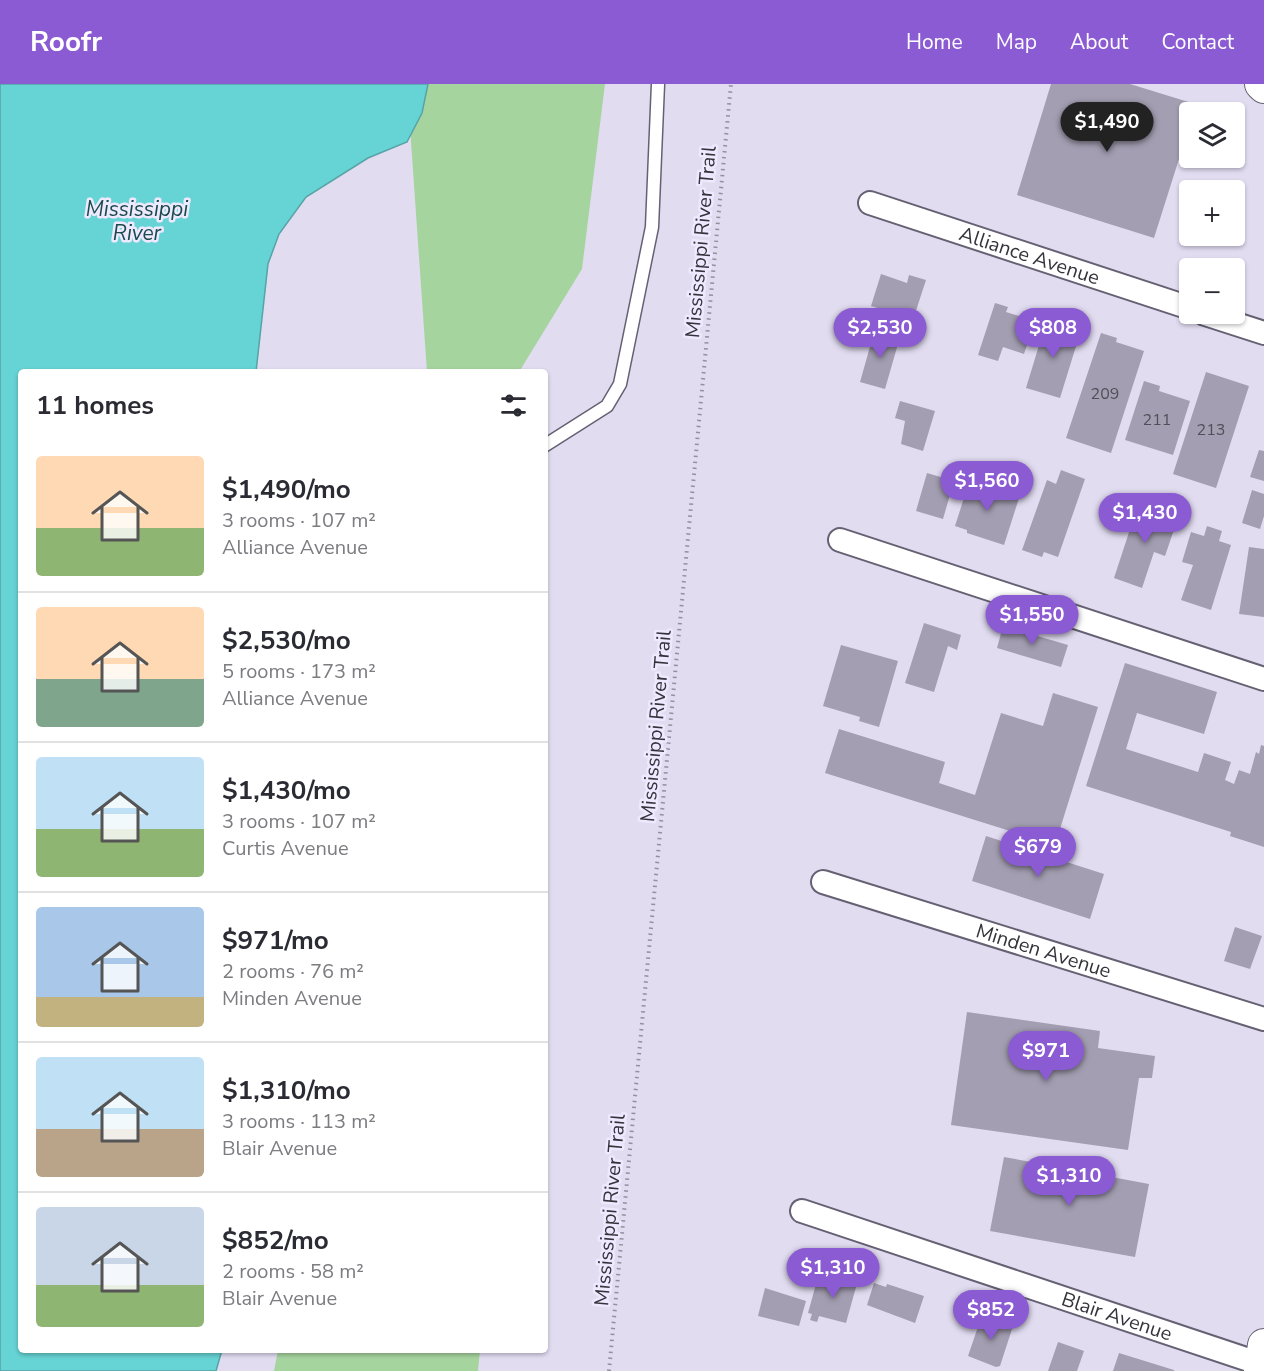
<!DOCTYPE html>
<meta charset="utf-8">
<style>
body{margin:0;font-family:"Nunito Sans",sans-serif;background:#f2f2f3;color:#2b2b33;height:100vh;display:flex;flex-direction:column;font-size:22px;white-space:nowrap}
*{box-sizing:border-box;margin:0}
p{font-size:20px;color:#7c7c81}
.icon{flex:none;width:33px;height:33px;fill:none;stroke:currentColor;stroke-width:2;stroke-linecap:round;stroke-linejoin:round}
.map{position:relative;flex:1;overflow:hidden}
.side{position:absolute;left:18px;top:285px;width:530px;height:984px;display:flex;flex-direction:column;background:#fff;border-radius:6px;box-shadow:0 2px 4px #0004}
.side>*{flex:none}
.buttons{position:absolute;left:1179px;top:18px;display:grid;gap:12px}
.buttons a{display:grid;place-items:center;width:66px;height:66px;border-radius:6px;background:#fff;box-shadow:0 2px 4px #0004;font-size:30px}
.price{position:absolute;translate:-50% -51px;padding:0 14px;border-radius:21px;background:#8b5bd4;color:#fff;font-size:20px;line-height:39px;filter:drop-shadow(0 2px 3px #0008)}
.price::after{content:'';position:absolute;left:50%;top:36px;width:18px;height:14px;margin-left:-9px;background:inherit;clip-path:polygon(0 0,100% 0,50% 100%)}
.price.active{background:#222;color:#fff}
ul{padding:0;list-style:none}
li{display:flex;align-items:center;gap:18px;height:150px;padding:0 18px}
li+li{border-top:2px solid #e1e1e2}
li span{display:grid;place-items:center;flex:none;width:168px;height:120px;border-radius:6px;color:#555}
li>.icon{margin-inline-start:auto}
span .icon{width:72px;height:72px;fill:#fffc;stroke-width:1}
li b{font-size:26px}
h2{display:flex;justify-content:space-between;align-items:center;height:72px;padding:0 18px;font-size:26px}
header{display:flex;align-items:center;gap:36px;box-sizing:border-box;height:84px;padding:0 30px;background:#8b5bd4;color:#fff}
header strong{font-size:28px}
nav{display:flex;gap:33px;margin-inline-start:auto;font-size:21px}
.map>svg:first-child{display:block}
</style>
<header>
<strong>Roofr</strong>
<nav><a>Home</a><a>Map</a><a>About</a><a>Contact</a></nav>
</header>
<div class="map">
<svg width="1264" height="1287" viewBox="0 0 1264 1287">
<rect width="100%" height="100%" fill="#e2dcf1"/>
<path fill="#a6d49f" d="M407,0H605L582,185L519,288H427Z
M278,1266H480L478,1287H274Z"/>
<path fill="#66d3d4" stroke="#57a3a6" stroke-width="1.5" d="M0,0H428L422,29L407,58L368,74L306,113L279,150L268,180L256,288H21V1266H222L216,1287H0Z"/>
<path fill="#a49eb2" d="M1051,0H1130L1195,20L1193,28H1190V40L1154,154L1017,111Z
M881,190L907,199L909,191L926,196L911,242L902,239L904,232L871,222Z
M995,219L1008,223L1006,228L1035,237L1024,270L1003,263L998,277L978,271Z
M1047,235L1081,246L1060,314L1026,304Z
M875,245L900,253L885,305L860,298Z
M1101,249L1117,254L1116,258L1144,267L1111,369L1066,354Z
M1206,288L1249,302L1216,404L1173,390Z
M1144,297L1160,302L1159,307L1190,317L1173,371L1125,356Z
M900,317L935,327L923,367L901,360L905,337L895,334Z
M1259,366L1264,367V397L1250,393Z
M1061,386L1085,395L1058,473L1044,468L1042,473L1022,466L1047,396L1056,400Z
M927,389L954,397L943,435L916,427Z
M970,395L1020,411L1004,461L967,449V446L955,442Z
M1252,406L1264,410V432L1260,445L1242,439Z
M1151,421L1179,431L1165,472L1154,468L1142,504L1114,494L1135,430L1147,434Z
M1207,442L1222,447L1219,457L1231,461L1211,526L1181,516L1193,481L1182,478L1191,448L1204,452Z
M1249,463L1264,465V533L1239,530Z
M924,539L961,551L957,566L948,562L934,608L905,599Z
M1003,542L1068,561L1061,583L997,564Z
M841,561L898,577L879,643L859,637L860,633L823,622Z
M1125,579L1217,608L1204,650L1137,629L1126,665L1198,688L1204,669L1231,678L1225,696L1234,700L1239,686L1250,690L1256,668L1259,670L1261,661L1264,662V763L1230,752L1231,748L1086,702Z
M1053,609L1098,623L1055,761L825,689L839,645L945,678L939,699L975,711L1001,629L1043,642Z
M986,752L1104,790L1090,835L972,797Z
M1235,843L1262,852L1250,885L1224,877Z
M967,928L1100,947L1098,964L1155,972L1152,994H1139L1128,1066L951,1041Z
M1004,1073L1149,1100L1135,1173L990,1147Z
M829,1188L858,1196L846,1239L819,1232L817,1238L810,1236L812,1230L808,1229L816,1200L825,1203Z
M874,1199L886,1203L887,1200L924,1212L915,1239L867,1221Z
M765,1204L806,1217L799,1242L758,1232Z
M982,1231L1013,1242L1000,1282L996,1283L968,1272Z
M1058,1258L1084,1267L1077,1287H1048Z
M1119,1269L1174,1286V1287H1113Z"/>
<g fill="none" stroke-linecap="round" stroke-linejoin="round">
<g stroke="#666073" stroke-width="15">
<path id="lane" d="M544,362L607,322L620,300L652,143L658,0"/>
</g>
<g stroke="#666073" stroke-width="26">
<g id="street">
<path id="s1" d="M870,119L1190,224"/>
<path d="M1205,230L1264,249"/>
<path d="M840,456L1264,595"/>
<path id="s2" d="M823,798L1264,935"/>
<path id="s3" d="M802,1127L1261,1280"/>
</g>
</g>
<g stroke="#666073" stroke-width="34">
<path id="secondary" d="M1261,0L1264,3
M1260,1287L1264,1261"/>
</g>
<path stroke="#94909f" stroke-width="4" stroke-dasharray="1.5 4.5" stroke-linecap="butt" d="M609,1287L731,0"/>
<use href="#lane" stroke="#fff" stroke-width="12"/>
<use href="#street" stroke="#fff" stroke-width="22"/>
<use href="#secondary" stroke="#fff" stroke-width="32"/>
</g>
<g text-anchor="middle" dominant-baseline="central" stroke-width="5" stroke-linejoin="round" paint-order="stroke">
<g font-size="16" fill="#514e59">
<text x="1105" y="310">209</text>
<text x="1157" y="336">211</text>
<text x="1211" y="346">213</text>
</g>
<g font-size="20" fill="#35333b" stroke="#efe9ff">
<text transform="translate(701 158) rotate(-85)">Mississippi River Trail</text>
<text stroke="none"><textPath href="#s1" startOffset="168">Alliance Avenue</textPath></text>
<text transform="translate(656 642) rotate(-85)">Mississippi River Trail</text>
<text stroke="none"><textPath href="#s2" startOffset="231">Minden Avenue</textPath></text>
<text transform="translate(610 1126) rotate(-85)">Mississippi River Trail</text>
<text stroke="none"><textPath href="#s3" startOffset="332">Blair Avenue</textPath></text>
</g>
<g font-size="21" font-style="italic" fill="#1a4b4b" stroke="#efe9ff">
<text x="137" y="125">Mississippi<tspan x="137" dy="24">River</tspan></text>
</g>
</g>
</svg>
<div class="buttons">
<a><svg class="icon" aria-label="layers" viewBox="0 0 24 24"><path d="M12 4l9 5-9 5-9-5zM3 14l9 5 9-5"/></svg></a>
<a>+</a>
<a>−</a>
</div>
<b class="price active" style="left:1107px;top:69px">$1,490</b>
<b class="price" style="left:880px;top:275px">$2,530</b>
<b class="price" style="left:1053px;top:275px">$808</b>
<b class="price" style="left:987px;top:428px">$1,560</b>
<b class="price" style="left:1145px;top:460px">$1,430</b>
<b class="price" style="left:1032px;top:562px">$1,550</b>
<b class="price" style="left:1038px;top:794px">$679</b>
<b class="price" style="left:1046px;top:998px">$971</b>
<b class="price" style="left:1069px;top:1123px">$1,310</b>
<b class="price" style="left:833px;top:1215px">$1,310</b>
<b class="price" style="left:991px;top:1257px">$852</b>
<section class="side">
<h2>11 homes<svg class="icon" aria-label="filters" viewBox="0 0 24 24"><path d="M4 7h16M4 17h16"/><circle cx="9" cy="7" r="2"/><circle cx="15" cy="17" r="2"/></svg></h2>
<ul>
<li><span style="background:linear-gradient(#ffd9b3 60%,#8fb573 0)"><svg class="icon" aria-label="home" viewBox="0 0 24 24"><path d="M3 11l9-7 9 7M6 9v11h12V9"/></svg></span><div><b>$1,490/mo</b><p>3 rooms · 107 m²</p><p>Alliance Avenue</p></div></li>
<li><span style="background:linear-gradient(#ffd9b3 60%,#7fa58c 0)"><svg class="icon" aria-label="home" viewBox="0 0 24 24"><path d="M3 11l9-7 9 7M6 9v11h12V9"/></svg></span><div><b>$2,530/mo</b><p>5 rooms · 173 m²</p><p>Alliance Avenue</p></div></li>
<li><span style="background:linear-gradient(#bfe0f5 60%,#8fb573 0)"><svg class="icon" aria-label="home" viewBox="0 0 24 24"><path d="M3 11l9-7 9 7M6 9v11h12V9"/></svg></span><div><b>$1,430/mo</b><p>3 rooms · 107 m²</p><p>Curtis Avenue</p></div></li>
<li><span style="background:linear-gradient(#a9c7e8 75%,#c2b280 0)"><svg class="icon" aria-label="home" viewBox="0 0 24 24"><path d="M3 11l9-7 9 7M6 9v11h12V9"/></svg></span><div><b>$971/mo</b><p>2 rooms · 76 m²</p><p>Minden Avenue</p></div></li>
<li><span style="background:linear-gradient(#bfe0f5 60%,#b9a48a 0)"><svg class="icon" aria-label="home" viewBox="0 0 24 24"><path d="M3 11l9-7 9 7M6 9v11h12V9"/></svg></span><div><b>$1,310/mo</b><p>3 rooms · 113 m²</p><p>Blair Avenue</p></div></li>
<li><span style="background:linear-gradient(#c9d6e8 65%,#8fb573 0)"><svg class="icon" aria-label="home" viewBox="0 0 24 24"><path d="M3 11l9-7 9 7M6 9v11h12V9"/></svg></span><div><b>$852/mo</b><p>2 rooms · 58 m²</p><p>Blair Avenue</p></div></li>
</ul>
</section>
</div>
